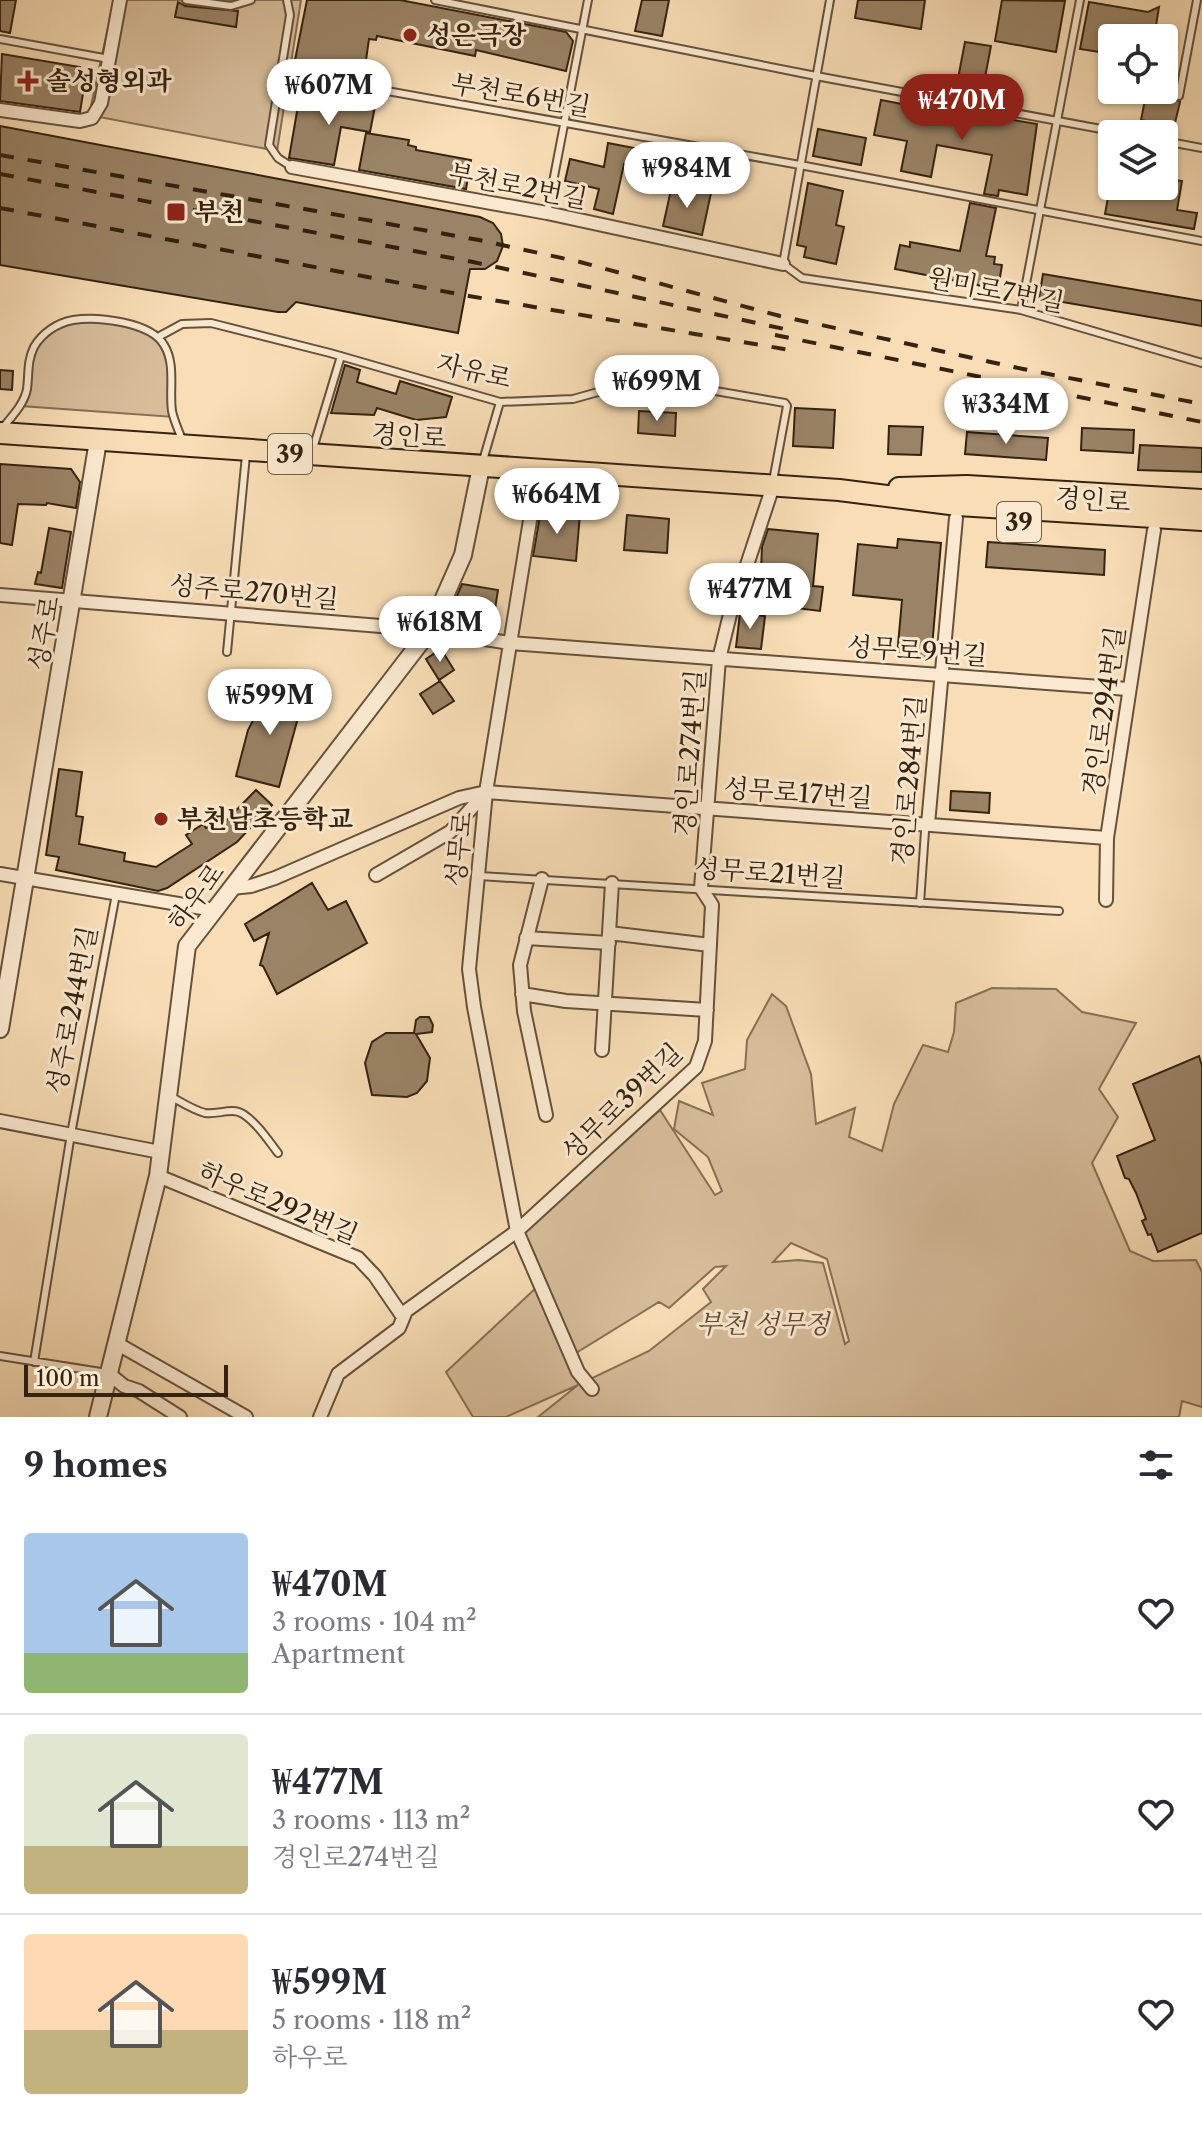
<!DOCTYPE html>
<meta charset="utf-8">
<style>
body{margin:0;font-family:"Libre Caslon Text","Noto Serif KR",serif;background:#f2f2f3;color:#2b2b33;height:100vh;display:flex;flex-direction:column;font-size:30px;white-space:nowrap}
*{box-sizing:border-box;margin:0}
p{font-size:26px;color:#7c7c81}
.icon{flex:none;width:44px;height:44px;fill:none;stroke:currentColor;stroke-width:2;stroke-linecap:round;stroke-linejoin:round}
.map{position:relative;height:1417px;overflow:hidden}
.side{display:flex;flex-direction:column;background:#fff;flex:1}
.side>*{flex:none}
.buttons{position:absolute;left:1098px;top:24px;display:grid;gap:16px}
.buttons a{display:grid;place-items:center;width:80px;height:80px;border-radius:8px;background:#fff;box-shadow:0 2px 6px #0004;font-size:40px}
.scale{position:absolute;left:24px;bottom:20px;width:204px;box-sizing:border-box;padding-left:8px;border:4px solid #352210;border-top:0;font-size:22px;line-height:28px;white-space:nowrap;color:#352210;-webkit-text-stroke:6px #fae9d0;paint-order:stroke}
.price{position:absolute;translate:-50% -68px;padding:0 18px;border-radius:28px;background:#fff;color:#222;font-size:26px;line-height:52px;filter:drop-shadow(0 2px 4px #0008)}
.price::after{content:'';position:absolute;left:50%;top:48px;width:24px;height:18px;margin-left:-12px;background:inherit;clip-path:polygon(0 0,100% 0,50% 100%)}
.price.current{background:#8f2418;color:#fff}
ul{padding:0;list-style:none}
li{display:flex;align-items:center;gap:24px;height:200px;padding:0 24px}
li+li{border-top:2px solid #e1e1e2}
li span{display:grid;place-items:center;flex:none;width:224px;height:160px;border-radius:8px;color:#555}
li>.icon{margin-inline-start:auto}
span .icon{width:96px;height:96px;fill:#fffc;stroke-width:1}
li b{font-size:34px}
h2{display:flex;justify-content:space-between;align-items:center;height:96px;padding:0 24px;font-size:34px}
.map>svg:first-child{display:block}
</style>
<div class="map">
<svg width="1202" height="1417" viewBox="0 0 1202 1417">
<rect width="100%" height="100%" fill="#f8ddb6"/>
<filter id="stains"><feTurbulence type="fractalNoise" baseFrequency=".0025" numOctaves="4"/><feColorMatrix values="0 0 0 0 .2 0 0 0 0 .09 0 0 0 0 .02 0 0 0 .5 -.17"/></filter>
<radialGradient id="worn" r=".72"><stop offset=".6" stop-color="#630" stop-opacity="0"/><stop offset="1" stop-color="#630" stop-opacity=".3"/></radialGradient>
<path fill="#d7bd9a" stroke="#867055" stroke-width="2" fill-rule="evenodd" d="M114,0H301L277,151L89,115Z
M87,320C102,321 122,321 137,326C177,341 171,381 174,417L21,406C32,353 27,331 87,320Z
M992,988L1056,989L1082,1012L1136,1023L1099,1089L1118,1117L1092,1163L1130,1251L1153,1261L1196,1260L1202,1272V1407L1182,1401L1179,1417H538L578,1385L506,1417H473L446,1372L537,1287L582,1383L649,1351L711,1302L703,1289L726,1266L715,1267L669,1308L659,1302L571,1356L523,1231L660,1110L715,1195L722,1191L708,1157L674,1129L679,1101L713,1115L702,1083L745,1069L747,1040L772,994L786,1006L811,1074L816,1124L855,1108L849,1137L882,1151L894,1104L923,1045L948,1052L954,1032L956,1003ZM791,1243L827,1259L849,1341L845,1344L823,1263L799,1260L773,1262Z"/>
<path fill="#9a8366" stroke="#352210" stroke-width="2" d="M0,0H16L10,33L0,31Z
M307,0H400L566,32L573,41L566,71L476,50L475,56L377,36L376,40L369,39L363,81L349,78V74L294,65Z
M642,0H669L662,36L635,31Z
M858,0H925L921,29L855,18Z
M1002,0L1065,1L1056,52L995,41Z
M178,2L185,6L238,11L236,27L175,17Z
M1089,2L1148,12L1159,7L1154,38H1112V48L1101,47L1100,52L1080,49Z
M965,42L991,46L982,93L956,89Z
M2,54L80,67L79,74L86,75L80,112L0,101Z
M1164,73L1175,76L1173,97L1180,102L1174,127L1141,120L1147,90H1164Z
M350,90L377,96L370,132L341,127L334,165L289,158L299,100L347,109Z
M881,100L976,118L977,114L1037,124L1027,195L999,190L998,196L984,194L992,155L937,145L931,177L901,171L907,141L874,135Z
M0,126L480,217L493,223L501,234L503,246L497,261L485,269H470L458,333L296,302L286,312H278L0,265Z
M818,129L866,138L861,165L813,156Z
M366,133L409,140L408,145L416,147V150L471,160L466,189L359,170Z
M608,143L686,158L683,175L624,164L613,214L594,209L599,189L565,181L570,159L604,167Z
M1165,178L1182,181L1177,210L1197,213L1194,229L1105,214L1110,186L1162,192Z
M808,183L843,191L836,225L844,227L836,264L804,257L806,247L797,245Z
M672,185L711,193L702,235L663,226Z
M970,203L996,208L986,256L995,257L994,264L1002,265L998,289L895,269L900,245L910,247V242L960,251Z
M1043,274L1202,301V326L1039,298Z
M345,365L360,370L357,382L396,394L400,381L452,397L446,417L416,420L377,408L374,415L331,413Z
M0,370L13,371L12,390L0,389Z
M795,408L835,410L833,448L793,446Z
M639,411L676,413L675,436L638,433Z
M889,426L923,427L921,455L888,454Z
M1082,428L1134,430L1133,453L1081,450Z
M967,432L1048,438L1046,460L965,454Z
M1140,445L1202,448V472L1138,470Z
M0,464L71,469L80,482L76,508L47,503L46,505L18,504L12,545L0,543Z
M541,510L580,514L576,561L533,556Z
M627,515L669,519L667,553L624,550Z
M49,528L71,532L62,588L35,584L38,572L41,573Z
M768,529L818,534L813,586L823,587L820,611L779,606L783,572L761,570L762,547Z
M898,539L941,543L931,659L897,656L902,600L853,595L858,544L897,548Z
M988,542L1105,550L1104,575L986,567Z
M462,584L498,590L492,628L451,621L454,603Z
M740,613L765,616L761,649L736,647Z
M441,649L454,670L439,680L426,659Z
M440,681L454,701L433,714L420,694Z
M264,686L304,696L279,787L236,776L248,730L258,711Z
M59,769L82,772L76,816L83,817L79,844L125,853L124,861L156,867L192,844L186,835L203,824L206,828L213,824L217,830L256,790L272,805L237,842L167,888L158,891L56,870L59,857L46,855Z
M951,791L990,793L989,813L950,810Z
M312,883L328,910L346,901L367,943L277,994L263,966L260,965L269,933L254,941L245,924Z
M420,1017H429L433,1025L432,1032L416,1034L430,1058L427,1081L417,1093L407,1097L372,1095L365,1063L372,1042L386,1033H414L416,1020Z
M1199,1056L1202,1066V1233L1158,1252L1151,1234L1148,1235L1142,1221L1146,1219L1136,1193L1129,1179L1125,1178L1117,1156L1155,1140L1133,1084Z"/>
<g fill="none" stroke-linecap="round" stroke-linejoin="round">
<g stroke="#66513a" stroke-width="10">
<path id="service" d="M186,0L231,6L251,0
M287,0L290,15L269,145L278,158L292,167
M435,0L816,76L1128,134
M830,0L783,264L802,278L1021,310L1202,363
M0,39L109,59
M281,72L800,165L1202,241
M1179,96L1197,0
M1164,141L1202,148
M547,213L588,0
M1021,310L1080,0
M158,337L182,324L211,323L330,353L500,402L573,399L616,387L675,384L785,403L787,406L773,481
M1,430C11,417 24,405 27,389C29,374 27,361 34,347C42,333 57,323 73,320C97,316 151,322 164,345C176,364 169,390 172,411C174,421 179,431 182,440
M312,452L341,356
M482,464L500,402
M227,652L246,455
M479,876L1059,911
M920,903L925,831L928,824
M170,1096C181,1102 193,1110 205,1113C218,1115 232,1107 243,1114C257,1123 268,1140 278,1153
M0,1356L107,1373
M34,1362L71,1134L116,894"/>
</g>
<g stroke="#66513a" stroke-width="16">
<path id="minor" d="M0,110L80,121L92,118L101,103L120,0
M292,167L547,213L783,264
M538,471L486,792L469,969L474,1007L517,1231L578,1372L592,1389
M0,595L430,630L510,643L1128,689
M928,824L956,518
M0,874L214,910
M376,875L450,832L486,792
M542,879L520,965L524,1011L546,1115
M231,888L251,886L275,878L459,798L486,792L1107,838
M1106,900L1107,838L1154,530
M609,933L710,945
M526,938L609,943
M522,994L566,1001L707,1010
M602,1050L612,883
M0,1121L160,1152
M158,1176L358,1258L375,1276L403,1317
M116,1343L246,1417
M108,1373L124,1386L139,1391L180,1417
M320,1417L338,1374L399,1328L406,1311L517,1231L696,1067L705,1041L712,905L701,888L719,659L737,586L745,571L773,486"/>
</g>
<g stroke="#66513a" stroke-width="20">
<path id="tertiary" d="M0,1029L98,441
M98,1417L158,1176L187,946L430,630L463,555L481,467"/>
</g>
<g stroke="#352210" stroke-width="24">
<path id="primary" d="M0,433L839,490L958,505L1202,520
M899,488L967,486L1202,500"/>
</g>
<use href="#service" stroke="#fae9d0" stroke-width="6"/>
<use href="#minor" stroke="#fae9d0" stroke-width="12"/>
<use href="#tertiary" stroke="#fae9d0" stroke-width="16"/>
<use href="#primary" stroke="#f8ddb6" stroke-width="20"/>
<path stroke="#352210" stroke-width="4" stroke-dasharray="14 14" stroke-linecap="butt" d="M0,155L479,240L580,262L780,316L1023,369L1202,404
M0,174L473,262L789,330
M0,208L469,296L790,350
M775,335L1202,422"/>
</g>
<g fill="#8f2418" stroke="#fae9d0" stroke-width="3">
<circle cx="410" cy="35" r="8"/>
<path d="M24 69h8v8h8v8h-8v8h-8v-8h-8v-8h8z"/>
<rect x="166" y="202" width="20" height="20" rx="4"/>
<circle cx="161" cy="819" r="8"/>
</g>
<g text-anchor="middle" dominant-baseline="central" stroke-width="6" stroke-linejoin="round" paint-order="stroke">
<g fill="#fae9d0" stroke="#705e4a" stroke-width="2">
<rect x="268" y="434" width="44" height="40" rx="6"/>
<rect x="997" y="502" width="44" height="40" rx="6"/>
</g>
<g font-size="24" font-weight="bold" fill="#352210">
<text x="290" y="454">39</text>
<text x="1019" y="522">39</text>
</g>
<g font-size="26" font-weight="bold" fill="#352210" stroke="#fae9d0" text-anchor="start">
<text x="426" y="35">성은극장</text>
<text x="46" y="81">솔성형외과</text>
<text x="194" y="212">부천</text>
<text x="177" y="819">부천남초등학교</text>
</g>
<g font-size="26" fill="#352210" stroke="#fae9d0">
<text transform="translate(521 95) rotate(10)">부천로6번길</text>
<text transform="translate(518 186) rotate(11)">부천로2번길</text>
<text transform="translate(996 290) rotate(11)">원미로7번길</text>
<text transform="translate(474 371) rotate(13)">자유로</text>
<text transform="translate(409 436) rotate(4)">경인로</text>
<text transform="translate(1093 500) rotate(4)">경인로</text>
<text transform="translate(254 592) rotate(5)">성주로270번길</text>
<text transform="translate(44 633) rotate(-80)">성주로</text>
<text transform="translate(917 651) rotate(4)">성무로9번길</text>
<text transform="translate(1104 711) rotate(-82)">경인로294번길</text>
<text transform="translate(690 753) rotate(-86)">경인로274번길</text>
<text transform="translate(909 780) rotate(-85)">경인로284번길</text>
<text transform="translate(798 793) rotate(4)">성무로17번길</text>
<text transform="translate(459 849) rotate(-84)">성무로</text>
<text transform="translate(770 873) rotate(4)">성무로21번길</text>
<text transform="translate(196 897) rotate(-54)">하우로</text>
<text transform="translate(72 1010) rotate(-79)">성주로244번길</text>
<text transform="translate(622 1102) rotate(-44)">성무로39번길</text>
<text transform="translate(278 1203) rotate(23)">하우로292번길</text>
</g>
<g font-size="26" font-style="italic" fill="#5e4932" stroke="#fae9d0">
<text x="763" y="1324">부천 성무정</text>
</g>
</g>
<rect width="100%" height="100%" filter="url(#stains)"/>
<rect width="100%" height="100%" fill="url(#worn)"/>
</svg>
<div class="buttons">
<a><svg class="icon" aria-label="locate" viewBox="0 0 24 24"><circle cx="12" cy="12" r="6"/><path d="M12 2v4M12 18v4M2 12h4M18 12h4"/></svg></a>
<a><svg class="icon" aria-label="layers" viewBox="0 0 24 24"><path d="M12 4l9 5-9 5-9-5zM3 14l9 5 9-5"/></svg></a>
</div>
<div class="scale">100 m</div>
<b class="price" style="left:329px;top:127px">₩607M</b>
<b class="price current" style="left:962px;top:142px">₩470M</b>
<b class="price" style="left:687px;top:210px">₩984M</b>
<b class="price" style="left:657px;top:423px">₩699M</b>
<b class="price" style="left:1006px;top:446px">₩334M</b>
<b class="price" style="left:557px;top:536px">₩664M</b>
<b class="price" style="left:750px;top:631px">₩477M</b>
<b class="price" style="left:440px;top:664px">₩618M</b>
<b class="price" style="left:270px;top:737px">₩599M</b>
</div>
<section class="side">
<h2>9 homes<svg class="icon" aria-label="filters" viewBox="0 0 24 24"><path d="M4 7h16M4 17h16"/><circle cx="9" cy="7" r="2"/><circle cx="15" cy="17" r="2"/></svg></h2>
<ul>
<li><span style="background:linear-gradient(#a9c7e8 75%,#8fb573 0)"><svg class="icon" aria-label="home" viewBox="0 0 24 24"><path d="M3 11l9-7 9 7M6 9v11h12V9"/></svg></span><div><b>₩470M</b><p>3 rooms · 104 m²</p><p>Apartment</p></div><svg class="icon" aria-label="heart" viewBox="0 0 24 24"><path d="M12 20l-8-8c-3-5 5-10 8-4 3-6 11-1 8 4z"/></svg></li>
<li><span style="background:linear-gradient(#dfe7d0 70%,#c2b280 0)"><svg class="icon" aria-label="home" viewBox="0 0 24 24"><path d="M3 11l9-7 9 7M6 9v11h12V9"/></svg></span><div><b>₩477M</b><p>3 rooms · 113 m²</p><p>경인로274번길</p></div><svg class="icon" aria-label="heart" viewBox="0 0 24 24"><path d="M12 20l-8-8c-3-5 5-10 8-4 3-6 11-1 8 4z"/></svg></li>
<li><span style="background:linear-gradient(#ffd9b3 60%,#c2b280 0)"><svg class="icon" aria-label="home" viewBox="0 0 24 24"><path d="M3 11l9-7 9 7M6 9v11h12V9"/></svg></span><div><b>₩599M</b><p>5 rooms · 118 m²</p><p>하우로</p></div><svg class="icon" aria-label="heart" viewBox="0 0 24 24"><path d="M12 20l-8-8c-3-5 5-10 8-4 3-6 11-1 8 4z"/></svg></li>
</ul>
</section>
